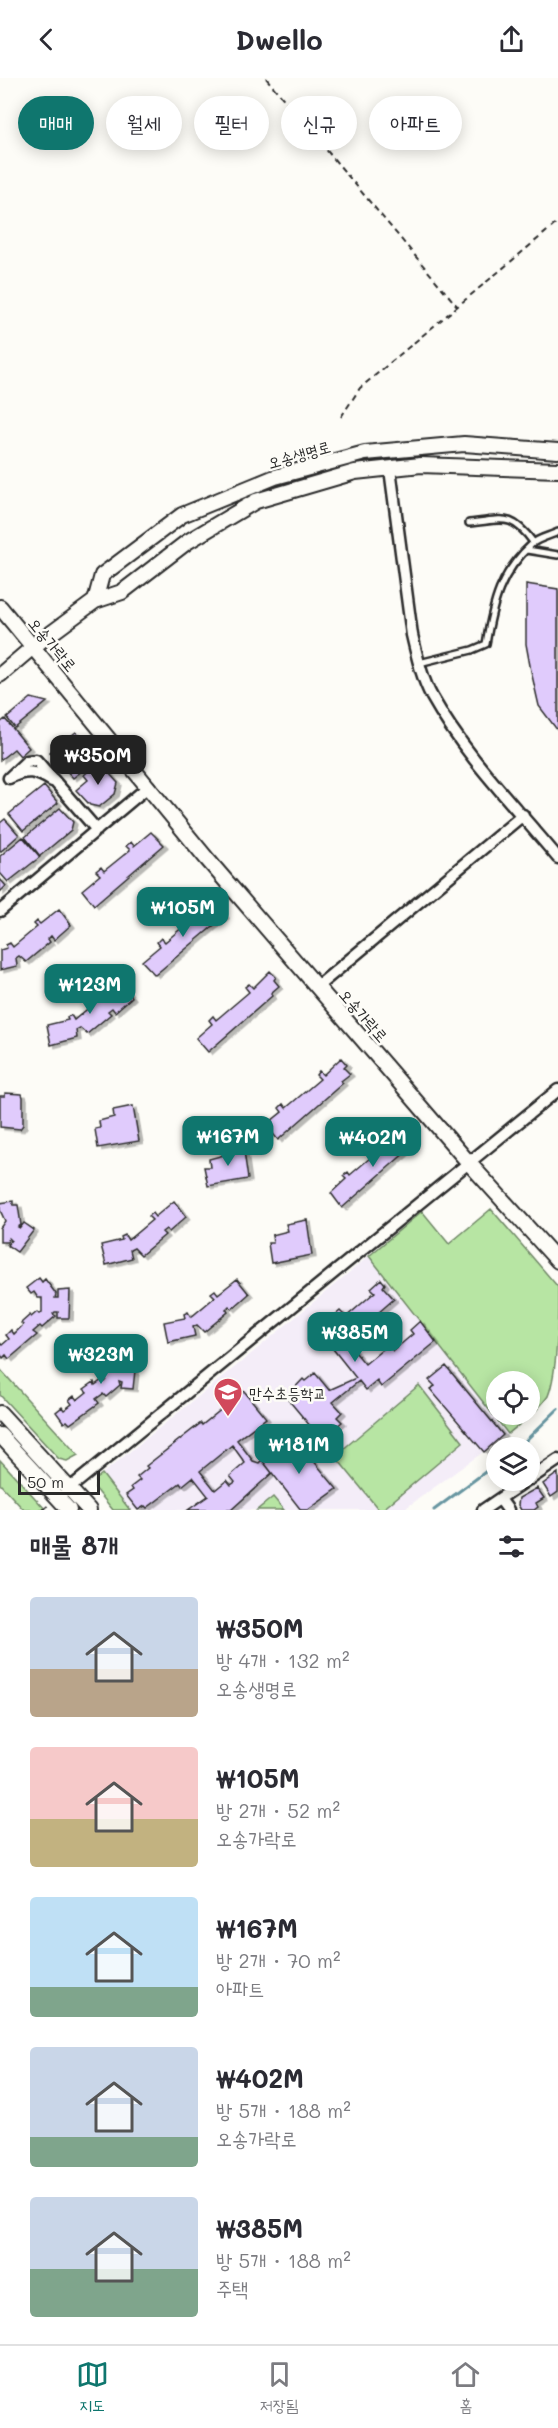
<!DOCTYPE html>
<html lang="ko">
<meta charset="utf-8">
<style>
body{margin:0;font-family:Mali,"Poor Story",sans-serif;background:#f7f7f7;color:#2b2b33;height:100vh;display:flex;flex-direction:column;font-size:22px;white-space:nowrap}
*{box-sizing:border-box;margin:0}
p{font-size:20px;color:#7c7c81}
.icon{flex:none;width:33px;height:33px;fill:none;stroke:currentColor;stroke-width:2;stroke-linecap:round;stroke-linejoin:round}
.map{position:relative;height:1432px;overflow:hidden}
.drawer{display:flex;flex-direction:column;background:#fff;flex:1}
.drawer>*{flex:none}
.hud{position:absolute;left:18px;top:18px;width:522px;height:54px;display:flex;gap:12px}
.controls{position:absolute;left:486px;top:1293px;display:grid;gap:12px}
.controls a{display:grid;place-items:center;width:54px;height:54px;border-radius:50%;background:#fff;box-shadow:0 3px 15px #0003;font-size:30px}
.scale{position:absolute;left:18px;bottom:15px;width:82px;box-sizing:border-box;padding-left:6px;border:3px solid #2b2b2b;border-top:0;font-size:16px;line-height:21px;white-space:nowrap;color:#2b2b2b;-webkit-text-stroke:4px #fdfcf7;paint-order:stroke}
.price{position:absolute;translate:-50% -51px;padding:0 14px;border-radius:12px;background:#0f766e;color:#fff;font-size:20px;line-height:39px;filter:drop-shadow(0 2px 3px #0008)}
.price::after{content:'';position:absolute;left:50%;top:36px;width:18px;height:14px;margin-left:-9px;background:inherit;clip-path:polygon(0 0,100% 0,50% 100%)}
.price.on{background:#222;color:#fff}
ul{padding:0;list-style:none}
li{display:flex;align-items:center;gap:18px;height:150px;padding:0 30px}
li span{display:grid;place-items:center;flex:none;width:168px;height:120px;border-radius:6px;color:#555}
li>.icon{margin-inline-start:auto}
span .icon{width:72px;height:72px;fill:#fffc;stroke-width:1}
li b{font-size:26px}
h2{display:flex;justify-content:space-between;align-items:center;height:72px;padding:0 30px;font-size:26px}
.pill{padding:0 21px;border-radius:27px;background:#fff;box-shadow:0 3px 15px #0003;font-size:21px;line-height:54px}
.pill.on{background:#0f766e;color:#fff}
header{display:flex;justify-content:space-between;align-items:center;height:78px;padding:0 30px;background:#fff;font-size:27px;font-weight:700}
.menu{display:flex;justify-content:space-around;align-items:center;height:84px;border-top:2px solid #e1e1e2;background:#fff;font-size:16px;color:#7c7c81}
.menu a{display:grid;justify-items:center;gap:3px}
.menu .on{color:#0f766e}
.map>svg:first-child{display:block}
</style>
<header><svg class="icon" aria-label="back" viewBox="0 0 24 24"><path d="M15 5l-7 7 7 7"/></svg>Dwello<svg class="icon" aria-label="share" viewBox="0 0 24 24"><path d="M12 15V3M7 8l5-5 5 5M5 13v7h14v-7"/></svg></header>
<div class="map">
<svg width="558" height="1432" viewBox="0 0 558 1432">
<defs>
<filter id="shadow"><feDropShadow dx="4" dy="2.5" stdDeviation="0" flood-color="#0004"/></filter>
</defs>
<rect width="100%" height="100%" fill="#fdfcf7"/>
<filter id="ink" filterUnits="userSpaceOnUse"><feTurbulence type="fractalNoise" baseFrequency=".0167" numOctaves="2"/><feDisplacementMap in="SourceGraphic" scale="12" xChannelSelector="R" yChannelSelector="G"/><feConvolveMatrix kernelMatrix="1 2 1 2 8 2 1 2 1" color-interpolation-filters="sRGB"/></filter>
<g filter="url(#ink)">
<path fill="#f4edf8" d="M369,1178L508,1356L403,1432H130L102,1396L240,1285Z"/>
<path fill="#b7e5a3" stroke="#718867" stroke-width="1.5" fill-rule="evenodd" d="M491,1131L558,1209C558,1239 558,1293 548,1318C538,1333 522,1344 508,1356L369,1178L422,1133L449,1166ZM496,1304H530V1336H496Z
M0,1291L78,1377L67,1383L59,1381L0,1317Z
M419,1307L463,1364L382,1432H379L335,1378Z
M0,1382L46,1432H24L0,1406Z
M102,1396L130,1432H113L95,1410L96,1401Z
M273,1419L284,1432H257Z"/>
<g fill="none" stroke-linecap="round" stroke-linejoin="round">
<path stroke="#6896a1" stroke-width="3" d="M518,1370L558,1331
M434,1432L496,1386"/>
</g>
<path fill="#e0cbfc" stroke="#2b2b2b" stroke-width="1.5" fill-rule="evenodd" filter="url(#shadow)" d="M526,506L558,511V653L539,628L531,593L526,566Z
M31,620L47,624L15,650L7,640Z
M5,641L29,670L20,678L14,671L0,682V645Z
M76,654L98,680L73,700L50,674Z
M99,684L118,705L115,716L99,729L90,727L76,712L88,702L84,697Z
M44,708L58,725L23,753L9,736Z
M60,730L73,744L71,752L40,778L25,759Z
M5,741L19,757L0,774V745Z
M151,754L164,767L94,827L82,812L100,797L96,793L101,789L104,793L130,772L126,768L131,764L134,768Z
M23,759L40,779L8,804L0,795V778Z
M0,801L6,808L0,814Z
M212,824L225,838L155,897L142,883L160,868L157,864L161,860L165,864L191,842L187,838L191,834L195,839Z
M59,831L71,847L54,862L51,858L48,861L50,864L26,884L19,878L16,880L17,888L0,892V872L7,870L6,867L10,865L13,869L37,849L34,846L37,843L40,846Z
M270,893L276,899L274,902L279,908L271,915L272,918L208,974L196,960L212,946L209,942L213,938L216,942L249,914L245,909L249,906L253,910Z
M120,903L132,919L115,934L112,930L108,933L111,936L87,956L80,950L76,952L77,960L51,967L47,947L68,942L67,939L71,937L74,942L98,922L94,918L98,915L101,919Z
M341,980L347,987L344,990L350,996L341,1003L343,1005L278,1062L266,1047L282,1034L279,1030L283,1026L286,1030L320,1001L316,997L319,993L323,997Z
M5,1015L22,1016L23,1019V1047L20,1051L0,1049V1018H5Z
M133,1028L139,1063L98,1070L95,1051L100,1050L99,1043L114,1039L113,1032Z
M405,1048L411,1055L408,1058L414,1064L405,1071L407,1073L342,1130L331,1115L346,1101L343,1098L348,1094L350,1097L383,1069L380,1065L383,1061L387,1066Z
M243,1066L248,1101L208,1108L204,1089H210L209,1081L224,1077L223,1070Z
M13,1123V1127H18L21,1147L18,1149L20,1150L24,1145L34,1152L17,1174L7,1167L11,1162L9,1160L7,1164H0V1150L5,1143L0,1132V1125Z
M174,1123L186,1139L169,1154L166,1151L162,1154L165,1157L141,1177L134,1170L130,1172L132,1180L106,1187L101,1167L122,1162L121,1159L125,1157L128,1162L152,1142L148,1138L152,1135L155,1139Z
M307,1142L312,1177L271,1185L268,1165H273L272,1157L288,1153L286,1146Z
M39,1200L42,1204L45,1201L56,1216L55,1220H58V1213L70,1212L69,1240H58V1234H55L53,1236L56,1238L42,1250L40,1248L33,1254L37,1257L9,1281L6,1277L3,1280L0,1276V1265L2,1267L9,1261L6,1257L11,1252L14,1256L23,1247L21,1245L30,1237L31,1239L37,1234L39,1236L42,1234V1220H38L34,1214L31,1216L26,1210Z
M237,1201L249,1216L232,1231L229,1228L226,1231L228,1234L204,1254L197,1247L193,1249L195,1258L168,1264L164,1244L185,1240L184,1236L188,1234L191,1239L215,1219L211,1215L215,1212L218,1216Z
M381,1201L385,1206L383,1209L394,1221L346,1263L365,1286L388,1267L393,1273L413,1256L410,1252L420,1243L436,1264L381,1309L377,1303L366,1312L359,1303L333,1324L342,1334L337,1339L342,1344L321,1361L286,1319L303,1301L305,1303L315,1295L329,1312L356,1300L318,1252L340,1233L346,1239L375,1214L371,1210Z
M107,1268L109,1272L112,1270L122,1286L121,1289H123L124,1282L136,1283L133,1311L121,1310L122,1304L119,1303L120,1307L106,1319L103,1316L96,1321L99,1325L70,1346L67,1343L64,1345L56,1334L62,1329L64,1332L72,1326L69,1322L74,1318L77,1322L87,1314L84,1311L94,1304L95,1307L102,1302L104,1304L106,1302L108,1288H104L100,1281L97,1284L93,1277Z
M446,1288L503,1357L484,1374L430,1311L435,1308L429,1302Z
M244,1313L266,1340L237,1362L253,1383L259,1385L262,1382L272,1395L231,1432H188L208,1418L193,1399L182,1408L180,1405L147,1430L145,1428L138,1432L126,1417L133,1412L131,1409L140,1402L137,1399L148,1390L146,1388L201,1345L202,1347ZM232,1367L245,1385L230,1398L235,1404L231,1407L227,1402L215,1412L200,1393Z
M293,1358L337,1411L308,1432H301L262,1382Z
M558,1395V1414L551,1419L543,1406Z
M537,1410L544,1420L536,1425L538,1429L534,1432H521L518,1427L519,1420Z"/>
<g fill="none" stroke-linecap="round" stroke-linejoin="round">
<g stroke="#2b2b2b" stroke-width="10">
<path id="service" d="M469,445C503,442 511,434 533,464
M527,472L558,477
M419,585L472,572L486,566C493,525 500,495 532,466C538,460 550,458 558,454"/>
</g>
<g stroke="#2b2b2b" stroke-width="15">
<path id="minor" d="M390,391L412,557C417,578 422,601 432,619C465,678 515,728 558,780
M52,703C36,693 27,691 9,700L27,683L36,682L97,752
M0,833L149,708
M318,908L523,737
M530,1401L558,1382
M65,1414L558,1012
M500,1421L508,1432
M483,1432L527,1402"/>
</g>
<g stroke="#2b2b2b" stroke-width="18">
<path id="tertiary" d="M95,523L102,497L182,437L275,399L365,375L464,366L558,373
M0,529L207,781L469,1085L558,1183
M0,597L34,568L95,523L122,514L187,464L256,423L355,394L421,387L558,392
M0,1335L89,1432
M0,1357L69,1432"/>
</g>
<path stroke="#2b2b2b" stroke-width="2" stroke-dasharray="6 4.5" stroke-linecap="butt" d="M266,0L458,229
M341,339L360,310L558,144
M43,1432L50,1426"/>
<use href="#service" stroke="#fdfcf7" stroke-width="5"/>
<use href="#minor" stroke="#fdfcf7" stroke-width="10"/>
<use href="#tertiary" stroke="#fdfcf7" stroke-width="14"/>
</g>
</g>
<defs>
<g id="school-pin" transform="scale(1.5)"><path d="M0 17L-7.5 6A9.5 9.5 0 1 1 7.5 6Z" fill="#d1495b" stroke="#fdfcf7"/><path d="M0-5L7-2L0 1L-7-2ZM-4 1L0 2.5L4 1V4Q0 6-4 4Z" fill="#fff"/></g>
</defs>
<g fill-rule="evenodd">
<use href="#school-pin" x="228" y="1314"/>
</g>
<g text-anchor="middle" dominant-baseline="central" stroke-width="5" stroke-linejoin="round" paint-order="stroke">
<g font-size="16" fill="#2b2b2b" stroke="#fdfcf7">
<text transform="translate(299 376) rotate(-16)">오송생명로</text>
<text transform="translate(53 566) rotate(50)">오송가락로</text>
<text transform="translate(364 937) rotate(49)">오송가락로</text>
</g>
<g font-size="16" fill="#2b2b2b" stroke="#fdfcf7" text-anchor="start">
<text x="249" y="1314">만수초등학교</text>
</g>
</g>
</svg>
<div class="controls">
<a><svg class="icon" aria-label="locate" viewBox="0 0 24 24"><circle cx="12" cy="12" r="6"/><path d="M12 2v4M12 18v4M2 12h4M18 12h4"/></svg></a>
<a><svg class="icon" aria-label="layers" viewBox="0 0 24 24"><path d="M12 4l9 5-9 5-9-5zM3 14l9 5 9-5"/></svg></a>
</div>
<div class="scale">50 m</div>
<b class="price on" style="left:98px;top:708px">₩350M</b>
<b class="price" style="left:183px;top:860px">₩105M</b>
<b class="price" style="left:90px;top:937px">₩123M</b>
<b class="price" style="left:228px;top:1089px">₩167M</b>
<b class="price" style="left:373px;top:1090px">₩402M</b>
<b class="price" style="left:355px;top:1285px">₩385M</b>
<b class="price" style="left:101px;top:1307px">₩323M</b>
<b class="price" style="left:299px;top:1397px">₩181M</b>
<div class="hud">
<a class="pill on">매매</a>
<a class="pill">월세</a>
<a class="pill">필터</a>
<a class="pill">신규</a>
<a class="pill">아파트</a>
</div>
</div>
<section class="drawer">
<h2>매물 8개<svg class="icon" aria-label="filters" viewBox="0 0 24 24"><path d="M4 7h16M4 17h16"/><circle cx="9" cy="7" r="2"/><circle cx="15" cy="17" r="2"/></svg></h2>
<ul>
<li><span style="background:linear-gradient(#c9d6e8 60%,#b9a48a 0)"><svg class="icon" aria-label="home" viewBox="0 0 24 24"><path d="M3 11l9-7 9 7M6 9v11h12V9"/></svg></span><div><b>₩350M</b><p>방 4개 · 132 m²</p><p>오송생명로</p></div></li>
<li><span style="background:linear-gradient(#f6c9c9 60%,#c2b280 0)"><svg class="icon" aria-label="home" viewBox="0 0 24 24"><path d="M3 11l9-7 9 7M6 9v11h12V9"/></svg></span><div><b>₩105M</b><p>방 2개 · 52 m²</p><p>오송가락로</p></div></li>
<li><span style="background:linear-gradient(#bfe0f5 75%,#7fa58c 0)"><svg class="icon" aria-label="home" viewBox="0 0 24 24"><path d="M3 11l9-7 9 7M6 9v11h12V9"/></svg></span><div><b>₩167M</b><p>방 2개 · 70 m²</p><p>아파트</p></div></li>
<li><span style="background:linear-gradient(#c9d6e8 75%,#7fa58c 0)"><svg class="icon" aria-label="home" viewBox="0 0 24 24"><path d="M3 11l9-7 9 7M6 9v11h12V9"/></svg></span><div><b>₩402M</b><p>방 5개 · 188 m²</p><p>오송가락로</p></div></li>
<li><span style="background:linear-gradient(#c9d6e8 60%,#7fa58c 0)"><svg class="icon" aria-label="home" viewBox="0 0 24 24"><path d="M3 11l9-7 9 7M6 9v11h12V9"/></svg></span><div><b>₩385M</b><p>방 5개 · 188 m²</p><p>주택</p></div></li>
</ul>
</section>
<nav class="menu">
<a class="on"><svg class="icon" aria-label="map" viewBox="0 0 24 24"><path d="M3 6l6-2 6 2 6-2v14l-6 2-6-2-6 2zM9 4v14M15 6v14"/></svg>지도</a>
<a><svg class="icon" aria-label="saved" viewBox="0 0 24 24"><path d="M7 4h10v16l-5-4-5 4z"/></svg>저장됨</a>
<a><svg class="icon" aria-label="home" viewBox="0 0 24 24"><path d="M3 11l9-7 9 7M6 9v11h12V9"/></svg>홈</a>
</nav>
